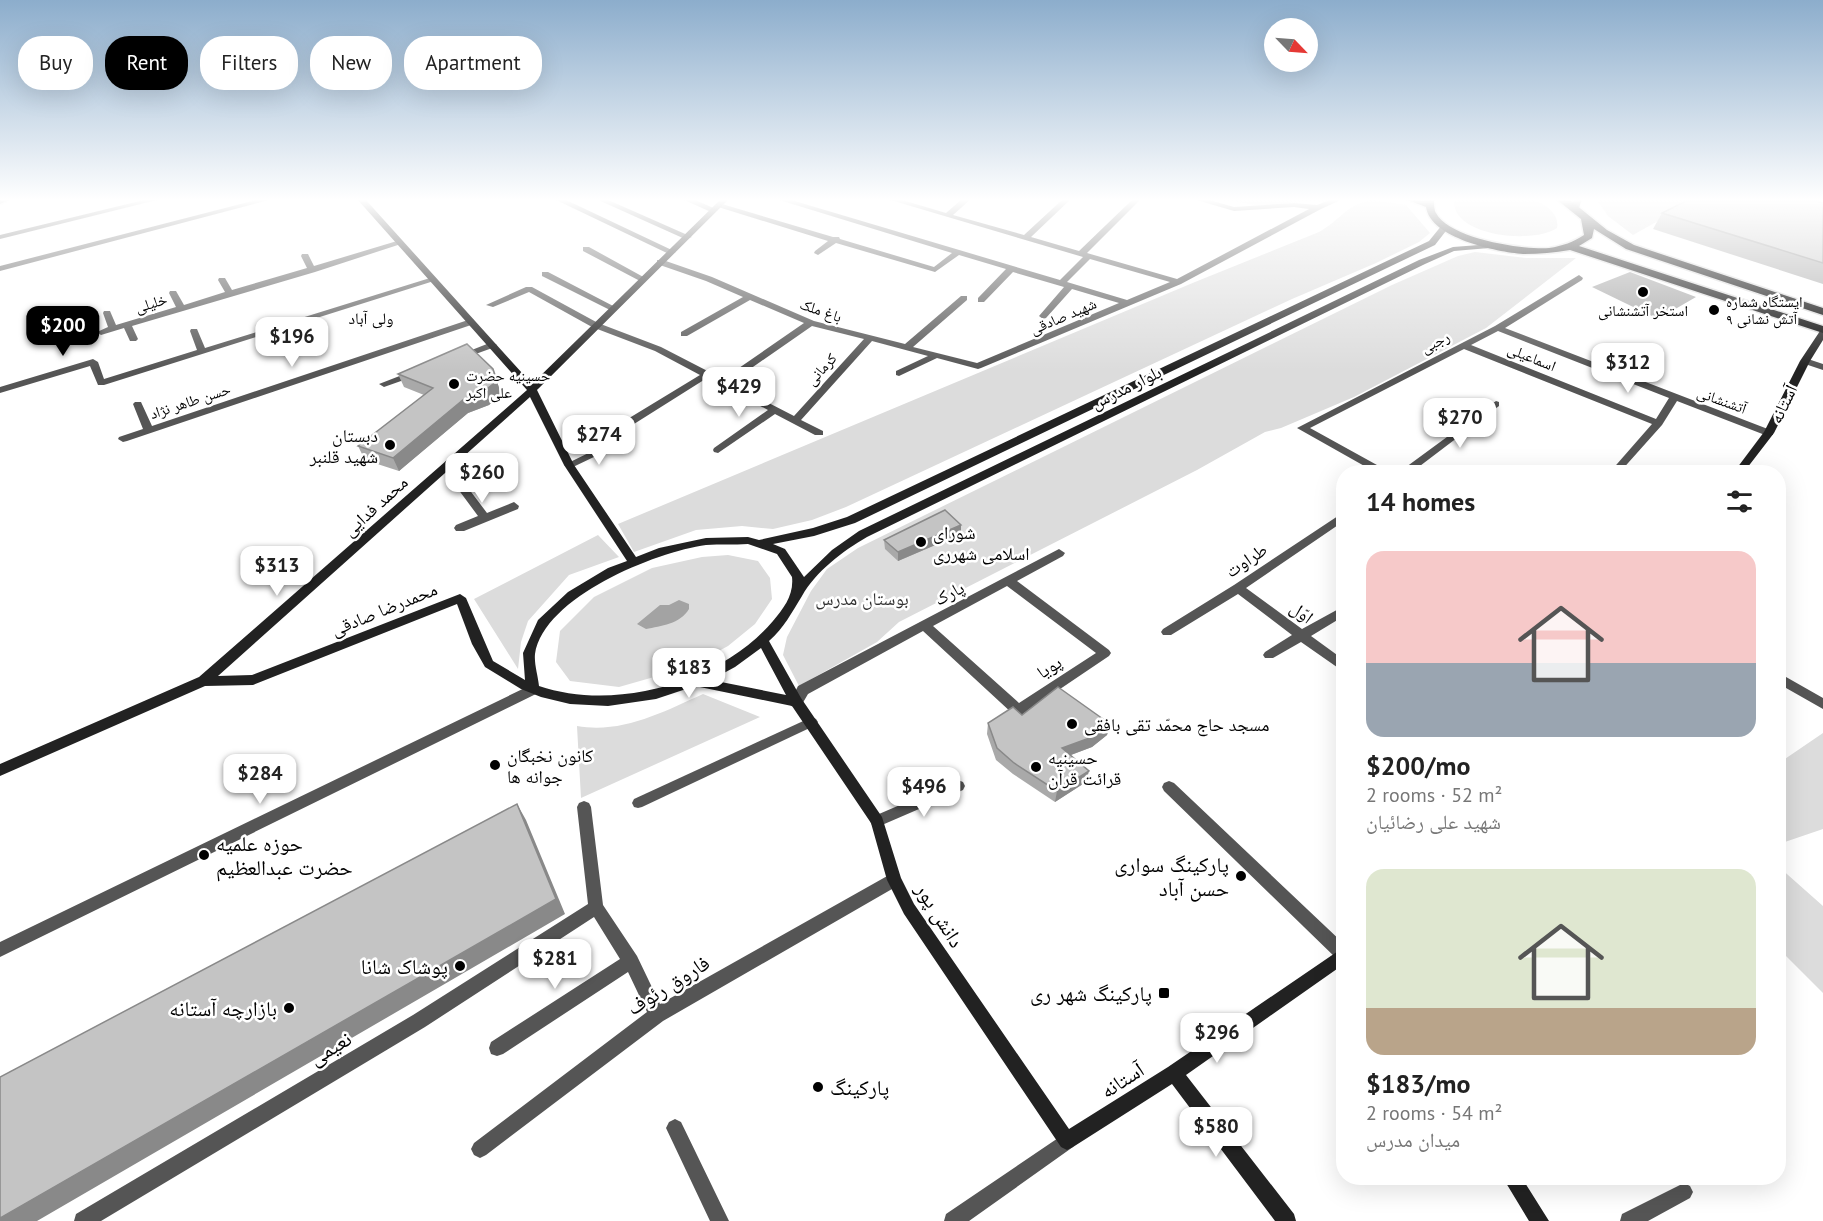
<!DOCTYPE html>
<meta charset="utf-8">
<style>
body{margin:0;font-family:"PT Sans","Noto Naskh Arabic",sans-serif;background:#f6f6f6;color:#222;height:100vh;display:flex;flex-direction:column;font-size:22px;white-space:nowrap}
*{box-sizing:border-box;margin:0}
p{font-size:20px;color:#767676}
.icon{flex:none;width:33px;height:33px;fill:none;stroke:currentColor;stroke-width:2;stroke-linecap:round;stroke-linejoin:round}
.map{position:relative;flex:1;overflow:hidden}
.details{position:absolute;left:1336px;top:465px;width:450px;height:720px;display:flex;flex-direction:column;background:#fff;border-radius:24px;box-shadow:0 6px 24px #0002}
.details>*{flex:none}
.top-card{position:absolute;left:18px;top:36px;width:570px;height:54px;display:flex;gap:12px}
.needle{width:39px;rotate:115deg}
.buttons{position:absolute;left:1264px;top:18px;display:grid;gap:12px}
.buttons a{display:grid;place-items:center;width:54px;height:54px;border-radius:50%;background:#fff;box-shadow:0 6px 24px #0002;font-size:30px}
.price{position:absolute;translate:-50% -51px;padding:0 14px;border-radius:12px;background:#fff;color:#222;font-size:20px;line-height:39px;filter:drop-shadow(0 2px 3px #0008)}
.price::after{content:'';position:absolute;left:50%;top:36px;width:18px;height:14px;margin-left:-9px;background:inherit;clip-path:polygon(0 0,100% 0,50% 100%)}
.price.selected{background:#000;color:#fff}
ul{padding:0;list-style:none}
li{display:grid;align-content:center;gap:12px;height:318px;padding:0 30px}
li span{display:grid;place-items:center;height:186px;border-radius:18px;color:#555}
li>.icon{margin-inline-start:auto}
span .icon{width:108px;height:108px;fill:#fffc;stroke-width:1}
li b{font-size:26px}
h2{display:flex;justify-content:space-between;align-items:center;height:72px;padding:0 30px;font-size:26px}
.tag{padding:0 21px;border-radius:24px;background:#fff;box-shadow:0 6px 24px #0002;font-size:21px;line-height:54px}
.tag.selected{background:#000;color:#fff}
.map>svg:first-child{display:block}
</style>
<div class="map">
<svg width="1823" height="1221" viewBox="0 0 1823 1221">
<rect width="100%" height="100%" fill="#fff"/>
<path fill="#dcdcdc" d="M1217,199H1334L1324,202L1307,201L1264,206Z
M1457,199C1477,199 1512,195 1530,199C1544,202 1560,214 1557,228C1534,244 1456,237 1454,203Z
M1697,199L1633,235L1608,216L1597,200Z
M1373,200L1406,205L1430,233L1419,242L1376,263L1292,299L846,507L812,520L773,529L742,526L696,530L634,552L618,524L1195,282L1319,232C1341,220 1346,204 1373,200Z
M1475,252L1526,258H1576L1486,328L1354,397L1281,428L1265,432L1197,470L899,622L877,642L799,686L783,655L787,637L811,591L827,569L858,548L1392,285L1458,256Z
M598,535L619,557L569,575L528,621L521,642L518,669L474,599Z
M728,555L758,561L770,578L772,599L755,624L728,646L689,667L619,687L570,681L556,662L560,631L594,597L652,568L702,557Z
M703,694L760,717L581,798L577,726C622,734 663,712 703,694Z
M1823,733V829L1779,844V763Z
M1779,867L1823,906V993L1779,949Z"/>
<path fill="#a3a3a3" d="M1630,272L1696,297L1658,319L1592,287Z
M679,600L689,604V609C680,624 661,626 646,629L637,624L660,605H669Z"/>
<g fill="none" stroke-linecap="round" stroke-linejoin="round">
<g stroke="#dbdbdb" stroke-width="3">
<path id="primary" d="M0,199H11L0,204Z
M1405,199L1425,201L1424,199H1434C1434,203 1434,210 1436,213C1450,239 1523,250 1549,248C1563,246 1573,242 1584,235L1581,219L1556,199L1570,200L1607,230L1634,245L1823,308V315L1626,249L1594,229L1592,238L1579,246L1823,326V333L1570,250C1554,253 1539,254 1523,254C1497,252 1430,238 1426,207Z"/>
</g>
<path fill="#555" fill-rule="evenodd" d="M812,717L816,719L818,722L816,725L642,807L638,808L634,807L632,803L634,799Z"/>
<path fill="#555" fill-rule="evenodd" d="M148,199H161L0,239V235Z
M260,199H273L0,271V266Z
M554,199H564L676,252L669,254Z
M596,199H606L692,237L685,239Z
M682,199H693L718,210L711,212Z
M776,199H788L1060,280L1083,257L887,199H899L946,213L962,199H971L953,215L1024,235L1063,199H1071L1031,237L1079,251L1133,199H1141L1087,253L1177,279L1309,209L1294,207L1234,211L1193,199H1206L1234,207L1294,203L1317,205L1332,199H1343L1321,209L1181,284L981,368L978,369L937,358L899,376L896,375V371L928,356L872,341L801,420L823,431V435H815L775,414L718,453L714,452L713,450L714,448L768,410L707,378L634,424H626V420L700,375L655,351L592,327L529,292L493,307L486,305L526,287H532L598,323L661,347L723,379L804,323L750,300L687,336H681V332L743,297L706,281L657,264V260H663L712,277L814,321L905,344L961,296H967V300L913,347L977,363L1119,303L1072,289L1046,318L1043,319L1039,316L1064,287L1013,272L984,302H978V298L1006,269L959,255L935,272L836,243L818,255L814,253L815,251L828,241L715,206L722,204L833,237H839L840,239L934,267L952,253ZM1090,259L1170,282L1127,300L1067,282ZM812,326L864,339L794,416L730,383Z
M397,241L404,243L315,272L132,326L138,339L136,341H130L124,328L101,335L97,332L108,327L103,313L104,311H110L116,325L176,307L169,293L170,291H176L184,305L225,292L218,280L219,278H225L232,290L307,268L301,256L302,254H308L314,266Z
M583,247H589L647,279L640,281L583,251Z
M542,272H548L617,308L610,310L542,276Z
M1579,275L1583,278L1582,280L1505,328L1773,431V435H1765L1677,401L1662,425L1620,472H1610L1652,424L1464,349L1310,428L1386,470L1387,472H1375L1297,428L1495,326ZM1498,331L1669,398L1656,419L1471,345Z
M430,278L437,280L104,385H98L90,366L0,393V387L93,359L98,362L104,379L197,350L190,331L191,329H197L205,348Z
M471,319L474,320V324L127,441L123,442L118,439L119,437L143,429L133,404L135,402H141L152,426Z
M492,342L497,345L495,347L459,360L454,357Z
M1805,358L1823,364V370L1802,363V359Z
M415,370L420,373L418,375L384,387L379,384Z
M1496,401L1499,402V406L1412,472H1401L1402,470Z
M617,439L621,440V444L573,467L569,468L564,465Z
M446,463L450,464L487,513L514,502L519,506L518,509L464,531H456L454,528L456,525L478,516L441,466Z
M1344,512V521L1246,588L1302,629L1344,606V616L1311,636L1344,660V672L1301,642L1273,658H1265L1263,655L1265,652L1292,635L1238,594L1171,635H1163L1161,632L1163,629L1234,585Z
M1059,549L1065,553L1063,556L1017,581L1109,650L1111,653L1109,656L1023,714L1018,715L1013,714L923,631L808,694L801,706L796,707L791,706L790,702L798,686ZM1007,586L1096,653L1019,703L933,626Z
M1779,673L1823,698V709L1779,684Z
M533,684L538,685L539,689L538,693L0,957V942Z
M958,780L963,782L965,786L963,790L882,825L877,827L872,825L870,821L872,817Z
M1169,781L1174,783L1344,944V963L1338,960L1164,791L1162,787L1164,783Z
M584,801L589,803L591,807L603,905L637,956L660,1004L889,875L894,873L899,875L901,880L899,885L663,1021L486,1155L480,1158L474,1155L471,1149L474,1143L647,1012L628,972L503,1054L497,1056L491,1054L489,1048L491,1042L620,959L594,917L425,1027L101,1221H74L76,1214L413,1015L588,904L577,807L579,803Z
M675,1119L681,1122L729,1221H710L666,1128L669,1122Z
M1067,1132L1073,1135L1076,1141L1073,1147L969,1221H944L946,1214Z
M1684,1183L1690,1186L1693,1192L1690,1198L1648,1221H1620L1622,1214Z"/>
<path fill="#222" fill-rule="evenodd" d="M357,199H365L532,384L721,199H729L537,390L574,465L636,557L659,548L706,538L748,537L759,540L813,528L847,517L1429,241L1442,225L1449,227L1435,245L855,523L814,536L773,544L785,549L804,577L832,550L859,531L1419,260L1453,247L1492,244L1493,246L1489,248L1454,251L1425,264L867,537C843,551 816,571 802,596C792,612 784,628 769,641L801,698L882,817L901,878L914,904L1069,1129L1168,1067L1344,947V964L1186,1075L1294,1214L1296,1221H1275L1172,1084L1073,1147L1067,1150L1061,1147L904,914L887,880L871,823L792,706L695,686L656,699L608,706L570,704L541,697L521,689L485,667L472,644L457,604L253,685L205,686L0,776V764L199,677L527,390ZM530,397L564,465L627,561L608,568L568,592L538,620L523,653L525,680L493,661L466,598L460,594L252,675L218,676ZM748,544L777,554L792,577C794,595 784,608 773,621C721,683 615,712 539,686C538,676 534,664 535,654C544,597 655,552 706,545C720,544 734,545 748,544ZM761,648L786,695L711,680L735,667Z
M1574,199H1582L1579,208L1575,210L1571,208Z
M1823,330V340L1810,361L1774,433L1744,472H1734L1764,432L1800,361L1820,331Z
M1503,1178H1522L1549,1221H1529Z"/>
<use href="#primary" fill="#000" fill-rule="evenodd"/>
</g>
<path fill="#a9a9a9" d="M1823,203V284L1653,229L1662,213Z
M493,369L501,394L489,405L468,413L399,471L365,460L358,446L424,395L404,387L398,374Z
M961,534L898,561L885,549L884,540Z
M1022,715L1110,724L1107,735L1092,747L1071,755L1086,782L1055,802L1013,774L996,760L987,734L988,723Z"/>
<path fill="#898989" d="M493,369L501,394L489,405L468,413L399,471L393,458Z
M961,525V534L898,561V552Z
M1110,724L1107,735L1092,747L1060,759L1062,748Z
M1089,771L1086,782L1055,802L1057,791Z
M517,804L526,820L565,914L37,1221H0V1218Z"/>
<path fill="#c4c4c4" stroke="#898989" stroke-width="1.5" d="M1690,199H1811L1823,203V263L1662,213Z
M467,344L493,369L497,381L484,391L463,400L393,458L358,446L433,388L398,374Z
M945,510L961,525L898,552L884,540Z
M1058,687L1110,724L1095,736L1062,748L1089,771L1057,791L1014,763L997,748L988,723L1013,707L1022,715Z
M517,804L556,899L0,1218V1077Z"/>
<linearGradient id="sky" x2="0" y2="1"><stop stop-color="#8cadcc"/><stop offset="0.54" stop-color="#fff"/><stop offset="1" stop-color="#fff" stop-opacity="0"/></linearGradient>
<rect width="1823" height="370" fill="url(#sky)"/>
<g fill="#000" stroke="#fff" stroke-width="2">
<circle cx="1643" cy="292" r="6"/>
<circle cx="1714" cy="310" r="6"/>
<circle cx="454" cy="384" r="6"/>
<circle cx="390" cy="445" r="6"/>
<circle cx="921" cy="542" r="6"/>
<circle cx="1072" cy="724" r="6"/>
<circle cx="495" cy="765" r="6"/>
<circle cx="1036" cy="767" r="6"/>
<circle cx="204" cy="855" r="6"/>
<circle cx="1241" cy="876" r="6"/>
<circle cx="460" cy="966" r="6"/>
<rect x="1158" y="987" width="12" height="12" rx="3"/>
<circle cx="289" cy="1008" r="6"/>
<circle cx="818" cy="1087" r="6"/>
</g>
<g text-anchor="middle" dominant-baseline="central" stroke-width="5" stroke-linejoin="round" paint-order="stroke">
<g font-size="15" fill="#000" stroke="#fff" text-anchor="start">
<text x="1726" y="301">ایستگاه شماره<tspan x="1726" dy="17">۹ آتش نشانی</tspan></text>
<text x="1643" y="310" text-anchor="middle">استخر آتشنشانی</text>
<text x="466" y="375">حسینیه حضرت<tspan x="466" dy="17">علی اکبر</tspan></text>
</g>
<g font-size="15" fill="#000" stroke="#fff">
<text transform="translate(151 303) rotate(-17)">خلیلی</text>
<text transform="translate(821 310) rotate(19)">باغ ملک</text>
<text transform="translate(1063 316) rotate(-23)">شهید صادقی</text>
<text transform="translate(1435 342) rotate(-27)">رجبی</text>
<text transform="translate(1532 357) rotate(22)">اسماعیلی</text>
<text transform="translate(821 369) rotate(-48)">کرمانی</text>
<text transform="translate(1722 400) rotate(20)">آتشنشانی</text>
<text transform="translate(190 401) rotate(-18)">حسن طاهر نژاد</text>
</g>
<g font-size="16" fill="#000" stroke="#fff">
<text x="371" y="318">ولی آباد</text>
</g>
<g font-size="18" fill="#000" stroke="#fff">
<text transform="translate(1126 387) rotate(-26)">بلوار مدرس</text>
<text transform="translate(1783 404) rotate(-64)">آستانه</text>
<text transform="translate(375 506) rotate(-42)">محمد فدایی</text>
<text transform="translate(1246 560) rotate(-34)">طراوت</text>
<text transform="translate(949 593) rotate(-28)">پارک</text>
<text transform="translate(384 609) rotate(-22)">محمدرضا صادقی</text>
<text transform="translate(1302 612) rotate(37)">اوّل</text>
<text transform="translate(1049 667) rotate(-33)">پویا</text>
</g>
<g font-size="18" fill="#000" stroke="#fff" text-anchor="start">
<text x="378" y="435" text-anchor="end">دبستان<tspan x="378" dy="21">شهید قلنبر</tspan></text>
<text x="933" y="532">شورای<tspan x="933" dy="21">اسلامی شهرری</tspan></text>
<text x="1084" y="724">مسجد حاج محمّد تقی بافقی</text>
<text x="507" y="755">کانون نخبگان<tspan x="507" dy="21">جوانه ها</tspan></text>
<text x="1048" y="757">حسینیه<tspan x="1048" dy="21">قرائت قرآن</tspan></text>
</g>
<g font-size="18" fill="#333" stroke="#fff">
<text x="862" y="598">بوستان مدرس</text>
</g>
<g font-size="21" fill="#000" stroke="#fff" text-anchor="end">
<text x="216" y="843" text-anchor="start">حوزه علمیه<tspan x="216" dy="24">حضرت عبدالعظیم</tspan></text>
<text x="1229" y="864">پارکینگ سواری<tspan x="1229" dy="24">حسن آباد</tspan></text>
<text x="448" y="966">پوشاک شانا</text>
<text x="1152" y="993">پارکینگ شهر ری</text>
<text x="277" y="1008">بازارچه آستانه</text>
<text x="830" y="1087" text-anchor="start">پارکینگ</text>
</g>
<g font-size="21" fill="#000" stroke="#fff">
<text transform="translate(940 915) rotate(58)">دانش پور</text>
<text transform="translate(668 985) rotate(-32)">فاروق رئوف</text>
<text transform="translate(330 1048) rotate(-31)">نعیمی</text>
<text transform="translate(1122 1080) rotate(-33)">آستانه</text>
</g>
</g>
</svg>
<div class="buttons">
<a><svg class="needle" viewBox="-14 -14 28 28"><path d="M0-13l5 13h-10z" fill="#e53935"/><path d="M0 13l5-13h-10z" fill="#767676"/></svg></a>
</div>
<b class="price selected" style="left:63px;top:357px">$200</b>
<b class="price" style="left:292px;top:368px">$196</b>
<b class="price" style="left:1628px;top:394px">$312</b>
<b class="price" style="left:739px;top:418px">$429</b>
<b class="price" style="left:1460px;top:449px">$270</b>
<b class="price" style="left:599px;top:466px">$274</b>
<b class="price" style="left:482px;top:504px">$260</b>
<b class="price" style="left:277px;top:597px">$313</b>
<b class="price" style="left:689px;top:699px">$183</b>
<b class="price" style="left:260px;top:805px">$284</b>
<b class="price" style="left:924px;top:818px">$496</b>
<b class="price" style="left:555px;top:990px">$281</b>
<b class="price" style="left:1217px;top:1064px">$296</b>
<b class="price" style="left:1216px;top:1158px">$580</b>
<div class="top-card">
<a class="tag">Buy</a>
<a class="tag selected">Rent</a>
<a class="tag">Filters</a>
<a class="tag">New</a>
<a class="tag">Apartment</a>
</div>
<section class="details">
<h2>14 homes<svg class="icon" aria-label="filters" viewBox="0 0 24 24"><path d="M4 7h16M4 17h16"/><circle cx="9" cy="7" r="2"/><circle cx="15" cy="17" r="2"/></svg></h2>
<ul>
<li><span style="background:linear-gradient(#f6c9c9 60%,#9aa5b1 0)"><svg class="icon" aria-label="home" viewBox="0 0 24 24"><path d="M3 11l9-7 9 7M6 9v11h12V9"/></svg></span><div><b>$200/mo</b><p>2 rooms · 52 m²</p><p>شهید علی رضائیان</p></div></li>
<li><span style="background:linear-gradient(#dfe7d0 75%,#b9a48a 0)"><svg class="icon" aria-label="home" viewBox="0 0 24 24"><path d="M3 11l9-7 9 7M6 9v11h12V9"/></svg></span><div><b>$183/mo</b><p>2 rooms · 54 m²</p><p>میدان مدرس</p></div></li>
</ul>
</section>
</div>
